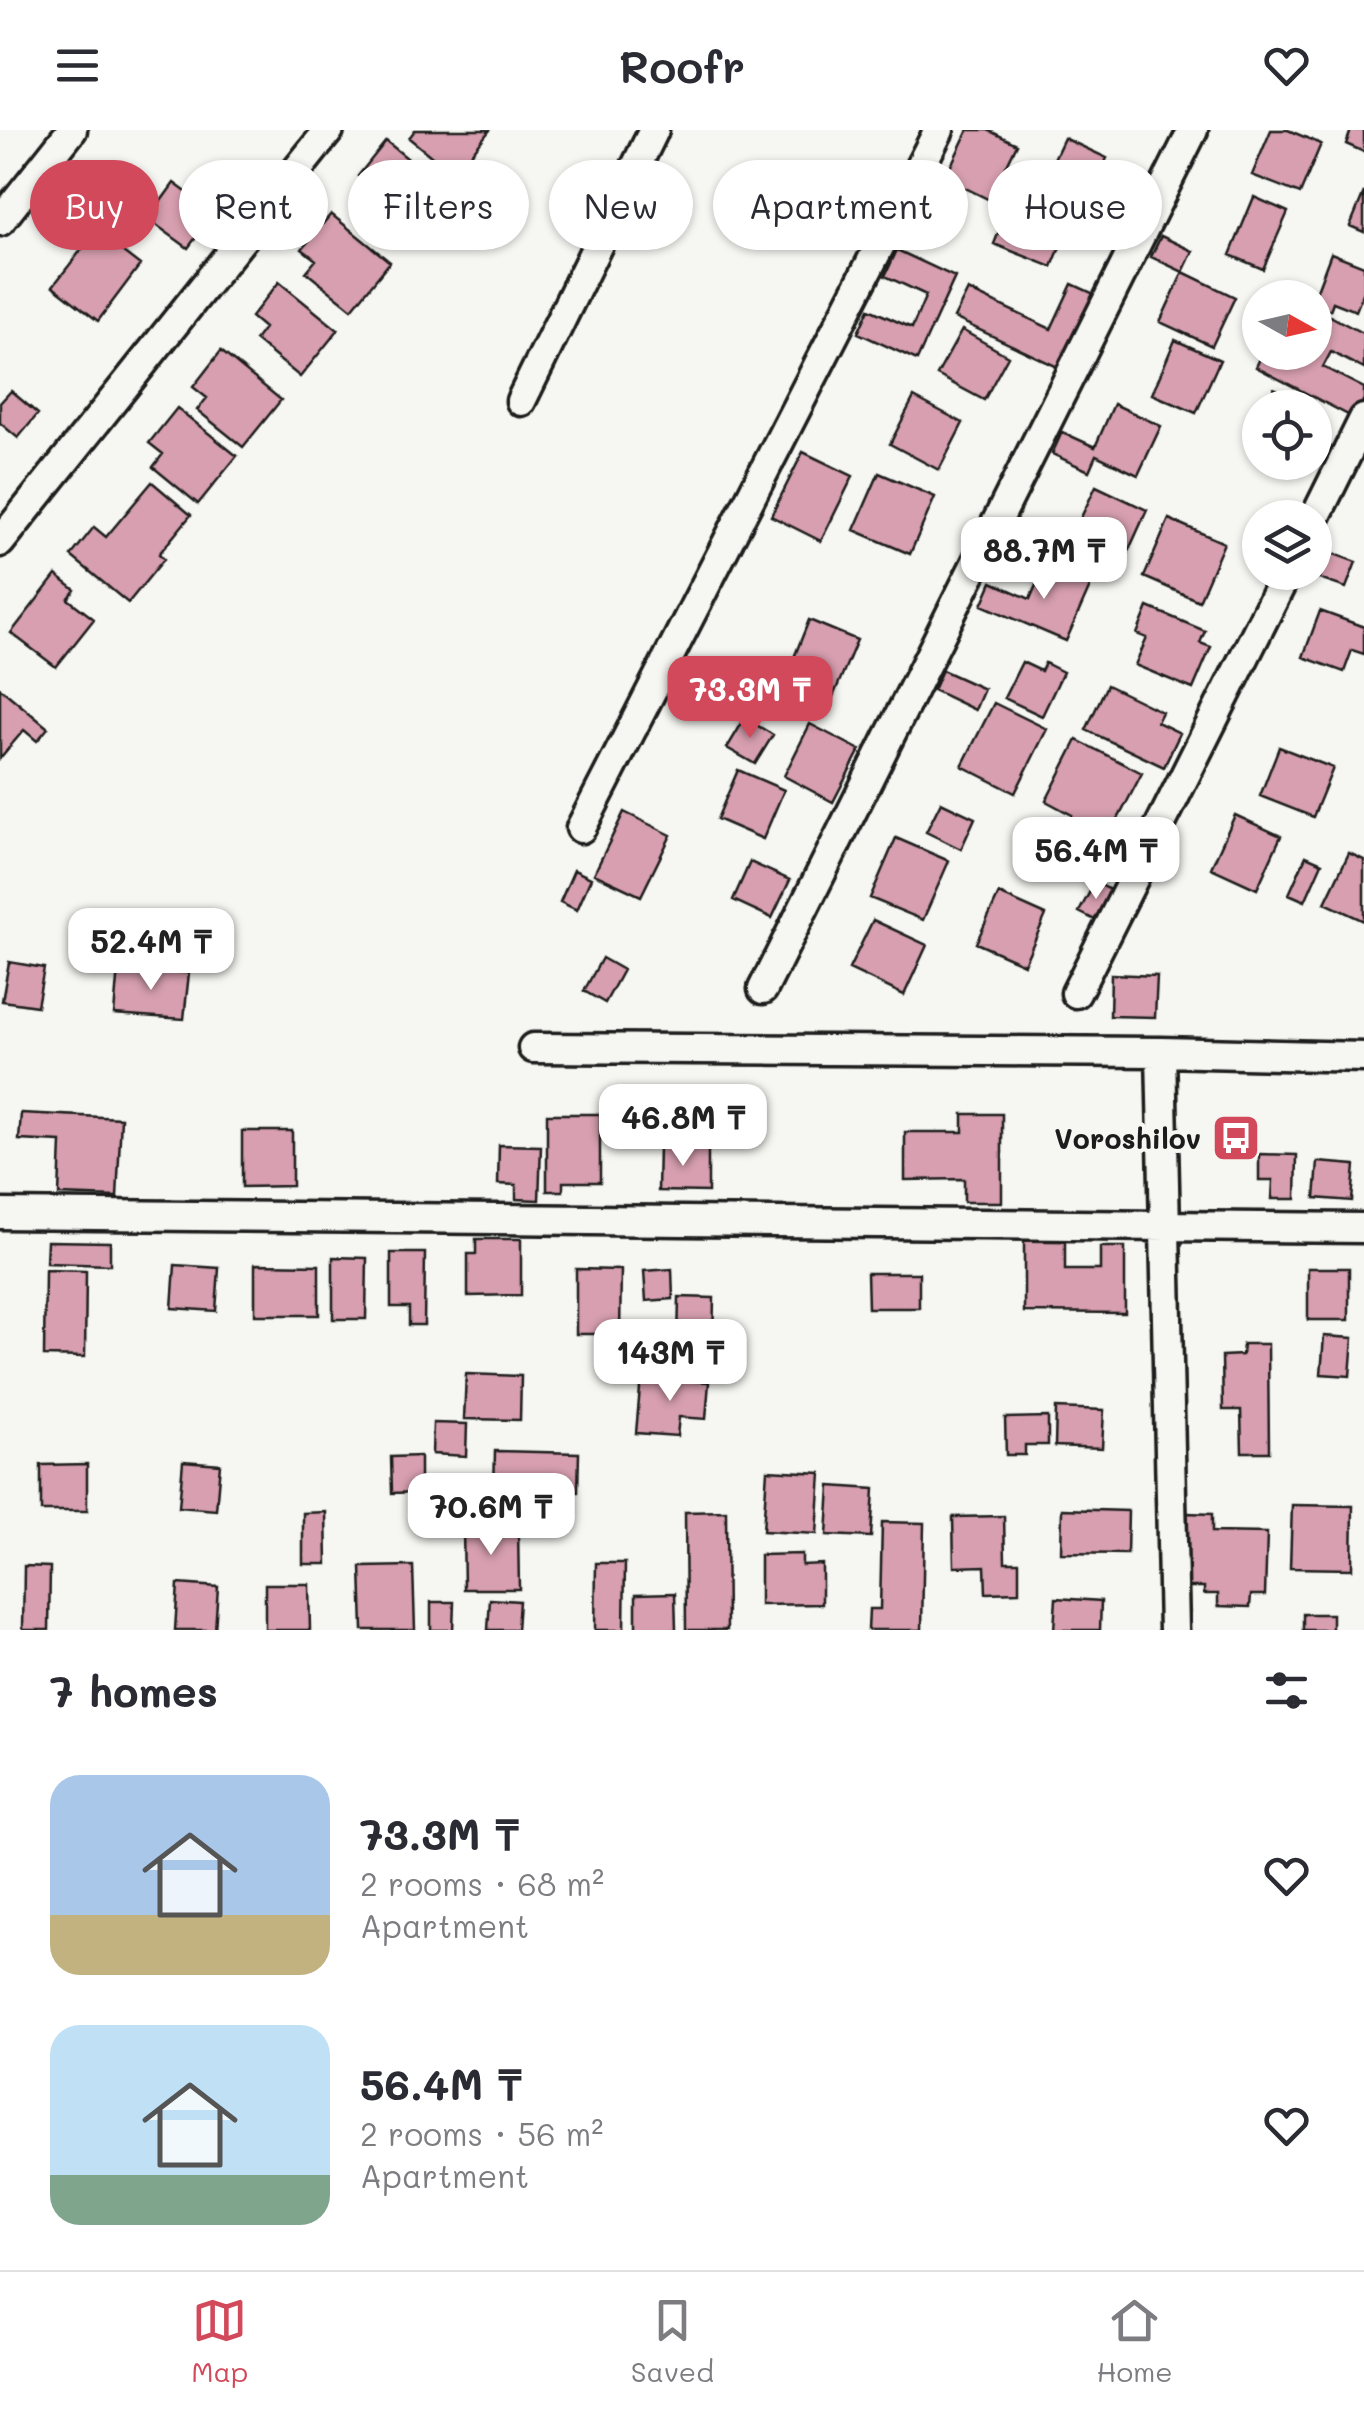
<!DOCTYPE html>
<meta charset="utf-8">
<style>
body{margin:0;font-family:Mali,sans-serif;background:#f2f2f3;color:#2b2b33;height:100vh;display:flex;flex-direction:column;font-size:38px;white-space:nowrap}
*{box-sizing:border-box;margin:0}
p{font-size:32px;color:#7c7c81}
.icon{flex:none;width:55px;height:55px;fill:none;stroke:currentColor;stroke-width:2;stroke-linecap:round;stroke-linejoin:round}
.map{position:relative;height:1500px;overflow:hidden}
.sheet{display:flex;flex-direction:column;background:#fff;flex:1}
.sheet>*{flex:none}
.top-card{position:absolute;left:30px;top:30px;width:1305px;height:90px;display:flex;gap:20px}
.needle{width:65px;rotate:98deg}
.buttons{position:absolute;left:1242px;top:150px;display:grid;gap:20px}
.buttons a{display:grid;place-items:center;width:90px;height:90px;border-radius:50%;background:#fff;box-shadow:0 2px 8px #0004;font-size:50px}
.price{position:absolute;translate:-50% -85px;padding:0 22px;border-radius:20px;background:#fff;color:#222;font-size:32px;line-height:65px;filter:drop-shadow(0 2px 5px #0008)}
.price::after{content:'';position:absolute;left:50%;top:60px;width:30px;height:22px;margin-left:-15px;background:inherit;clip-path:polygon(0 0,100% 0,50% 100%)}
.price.current{background:#d1495b;color:#fff}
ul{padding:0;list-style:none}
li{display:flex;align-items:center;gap:30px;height:250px;padding:0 50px}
li span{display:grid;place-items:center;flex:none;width:280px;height:200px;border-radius:30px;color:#555}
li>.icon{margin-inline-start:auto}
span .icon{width:120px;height:120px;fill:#fffc;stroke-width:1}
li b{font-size:42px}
h2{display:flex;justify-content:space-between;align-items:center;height:120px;padding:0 50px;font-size:42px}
.pill{padding:0 35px;border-radius:45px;background:#fff;box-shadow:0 2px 8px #0004;font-size:35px;line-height:90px}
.pill.current{background:#d1495b;color:#fff}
header{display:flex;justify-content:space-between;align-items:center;height:130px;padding:0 50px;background:#fff;font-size:45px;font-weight:600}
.tabs{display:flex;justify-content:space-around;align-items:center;height:140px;border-top:2px solid #e1e1e2;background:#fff;font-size:28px;color:#7c7c81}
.tabs a{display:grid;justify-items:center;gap:5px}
.tabs .current{color:#d1495b}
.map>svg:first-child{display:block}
</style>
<header><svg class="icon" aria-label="menu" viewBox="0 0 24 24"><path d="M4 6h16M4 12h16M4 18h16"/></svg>Roofr<svg class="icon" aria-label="heart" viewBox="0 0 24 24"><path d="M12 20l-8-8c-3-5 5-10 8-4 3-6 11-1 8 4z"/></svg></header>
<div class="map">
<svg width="1364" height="1500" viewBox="0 0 1364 1500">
<rect width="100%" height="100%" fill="#f6f6f2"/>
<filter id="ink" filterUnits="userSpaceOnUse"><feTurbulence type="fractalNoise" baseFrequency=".01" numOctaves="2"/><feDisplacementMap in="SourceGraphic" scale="20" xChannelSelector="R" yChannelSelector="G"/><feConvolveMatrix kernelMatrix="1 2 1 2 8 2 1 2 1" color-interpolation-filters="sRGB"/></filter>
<g filter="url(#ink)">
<path fill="#d79fb0" stroke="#1c1c1c" stroke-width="2.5" d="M415,0H490L454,45L409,8Z
M968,0H988L1017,14L990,70L945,48Z
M1271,0H1288L1321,14L1300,64L1252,45Z
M1351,0H1364V22L1346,14Z
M1064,8L1107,28L1088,69L1045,48Z
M386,11L445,59L407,107L362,70L371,57L358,46Z
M104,34L139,64L114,95L78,65Z
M174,53L235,98L224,113L203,98L188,118L148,89Z
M1017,56L1075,80L1052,137L994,114Z
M1364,62V102L1350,96Z
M1254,67L1288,82L1263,139L1230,125Z
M331,84L390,132L352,179L306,142L316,130L302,119Z
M96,101L140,135L98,191L53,156Z
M1161,106L1193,121L1183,142L1151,127Z
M897,120L955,147L917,230L858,203L869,179L912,198L926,165L885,146Z
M1331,123L1364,136V161L1356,181L1333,172L1330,180L1315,174L1314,168Z
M1183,142L1235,167L1212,216L1160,192Z
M279,152L338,200L300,247L255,210L264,198L251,187Z
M1072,154L1101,167L1066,241L954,188L968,160L1051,199Z
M1315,178L1364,204V239L1331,222L1323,237L1364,258V269L1354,288L1256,237L1263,222H1315Z
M962,200L1008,226L984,270L937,245Z
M1175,210L1220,230L1196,283L1152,264Z
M221,221L281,270L243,317L197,280L207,268L193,257Z
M1274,258L1314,278H1265Z
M11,261L38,284L18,308L0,293V273Z
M914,267L963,293L939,340L890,314Z
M1114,274L1161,296L1138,345L1096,325L1089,341L1052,324L1062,302L1095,317Z
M177,278L237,326L198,374L153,337L163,324L149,313Z
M803,322L853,346L821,411L771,386Z
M879,343L935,367L910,424L854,400Z
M152,352L191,385L159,424L164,429L128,473L71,426L94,397L106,407Z
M1096,356L1147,380L1127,424L1075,400Z
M1169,389L1224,413L1199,471L1144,447Z
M1329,422L1356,432L1346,458L1319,449Z
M1046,432L1092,452L1066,511L982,475L992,452L1030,469Z
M56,445L75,460L68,469L94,489L56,537L11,503Z
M1148,477L1205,501L1200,513L1211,517L1193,559L1135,535L1147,508L1137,504Z
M1320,481L1364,497V524L1352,520L1344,542L1303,527Z
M809,490L857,510L830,574L783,555Z
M1022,532L1041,541L1045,533L1063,542L1042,586L1004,568Z
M942,540L984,559L975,580L933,560Z
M1107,555L1162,582L1157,592L1180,603L1164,637L1086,600Z
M0,558L48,598L37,611L24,600L0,628Z
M994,573L1047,599L1015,663L962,636Z
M745,588L773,605L755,634L727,618Z
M810,594L860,620L833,672L784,646Z
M1077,610L1142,643L1105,714L1066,695L1072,685L1046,671Z
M1279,617L1333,638L1313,687L1260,666Z
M738,640L784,660L763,709L717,689Z
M941,672L975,688L961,719L926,702Z
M624,682L671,705L641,766L594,744Z
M1235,685L1281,706L1257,759L1211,738Z
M896,708L949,731L923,790L870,768Z
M1349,723L1364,730V791L1325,773Z
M1306,726L1322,733L1305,771L1289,764Z
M750,732L790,750L772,788L733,770Z
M574,740L591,748L577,780L560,772Z
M1095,752L1112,761L1097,791L1079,782Z
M999,764L1046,785L1024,834L976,813Z
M873,790L927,815L904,865L849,839Z
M602,828L623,840L605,873L584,861Z
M9,832L44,838L37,876L2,871Z
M118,837L189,843L184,889L114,884Z
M1111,844L1157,846L1155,887L1110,886Z
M21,983L121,988L117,1067L59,1065L61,1012L19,1010Z
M547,984H600V1052H563V1061H547Z
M963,984H1002V1072H964V1049L905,1050V1002H963Z
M242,1001H292V1056L242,1057Z
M499,1015L541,1016L539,1070L516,1069V1055L498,1054Z
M659,1015L708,1016V1062L658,1061Z
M1259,1024L1297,1025L1296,1069H1272L1273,1050H1259Z
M1318,1032L1355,1035L1352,1071L1315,1068Z
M476,1109H521V1165L468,1166V1124H476Z
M1024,1110H1065V1140H1100V1117H1125V1183L1024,1182Z
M47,1111L110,1112V1135L46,1133Z
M391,1123H425L424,1195H409V1177H391Z
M333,1127L367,1128L366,1189H333Z
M255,1134L319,1135V1185H255Z
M175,1135L219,1138L216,1181L172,1178Z
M1308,1138H1349V1190H1308Z
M576,1139L621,1140L620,1204H576Z
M672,1139L673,1169L646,1171L644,1141Z
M45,1140L86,1141L85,1227L44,1226Z
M867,1143H919V1178H868Z
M679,1167L714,1168L713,1214L678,1213Z
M1324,1206L1353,1208L1350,1246L1321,1244Z
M1243,1214H1268L1269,1322H1242L1241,1280H1223L1222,1226L1242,1225Z
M466,1244L521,1246L520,1290L464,1289Z
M641,1247L709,1252L706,1289L679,1287L677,1306L636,1303Z
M1056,1278L1104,1280L1102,1318L1055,1316Z
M1048,1287V1315H1025V1325H1006L1005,1288Z
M433,1293L467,1294L466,1326L432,1324Z
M495,1321L579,1323L578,1362L494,1360Z
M420,1326V1362L392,1363L391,1327Z
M183,1331L220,1334L216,1380L179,1377Z
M87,1334V1381H41V1335Z
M767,1340L821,1343L817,1404L763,1401Z
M830,1356L874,1359L871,1407L827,1405Z
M1292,1375L1353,1376L1352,1439L1290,1438Z
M1062,1379L1128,1381L1127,1424L1061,1423Z
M726,1381L727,1500H686L685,1382Z
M326,1382L327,1434H303V1383Z
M1187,1383L1212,1384V1402L1267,1403L1265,1465H1251L1250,1477L1218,1476V1464H1204V1457H1186Z
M1004,1386L1005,1432H1019V1462L986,1463L985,1436L954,1437L953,1387Z
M882,1392L924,1393L922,1500H868L869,1479H880Z
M518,1397L519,1459H464L463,1398Z
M802,1424V1435L822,1434V1474L760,1475V1425Z
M596,1433H625L624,1500H595Z
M24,1436L50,1437L49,1500H23Z
M413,1436L415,1500H363L361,1437Z
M178,1454L218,1457L215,1500H175Z
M265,1454H309L310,1500H265Z
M675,1463L676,1500H636V1464Z
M1056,1468L1101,1471L1100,1500H1054Z
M490,1469L519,1471L517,1500H488Z
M431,1472H454L453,1500H431Z
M1303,1484H1332V1500H1303Z"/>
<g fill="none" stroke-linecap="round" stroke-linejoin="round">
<g stroke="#1c1c1c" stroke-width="35">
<path id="minor" d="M0,91L72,0
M521,271L654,0
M1315,388L1364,289
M0,412L329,0
M581,698L939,0
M763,859L1193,0
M1076,863L1287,442
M533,918L1161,922L1364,927
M1161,922L1174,1500
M0,1084L1364,1098"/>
</g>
<use href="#minor" stroke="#f6f6f2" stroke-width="28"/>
</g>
</g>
<defs>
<g id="bus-square" transform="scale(2.5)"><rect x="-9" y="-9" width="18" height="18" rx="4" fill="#d1495b" stroke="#f6f6f2"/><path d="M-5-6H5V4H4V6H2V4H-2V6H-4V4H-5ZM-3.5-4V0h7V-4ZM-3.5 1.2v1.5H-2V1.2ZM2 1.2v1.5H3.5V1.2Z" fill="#fff"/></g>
</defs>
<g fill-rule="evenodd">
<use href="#bus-square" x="1236" y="1008"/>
</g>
<g text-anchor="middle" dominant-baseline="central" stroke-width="8" stroke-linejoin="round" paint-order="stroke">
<g font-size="28" font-weight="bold" fill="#1c1c1c" stroke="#f6f6f2" text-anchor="end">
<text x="1201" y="1008">Voroshilov</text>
</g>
</g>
</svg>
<div class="buttons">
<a><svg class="needle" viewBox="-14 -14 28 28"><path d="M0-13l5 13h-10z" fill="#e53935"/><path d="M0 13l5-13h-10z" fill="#7c7c81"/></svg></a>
<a><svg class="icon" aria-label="locate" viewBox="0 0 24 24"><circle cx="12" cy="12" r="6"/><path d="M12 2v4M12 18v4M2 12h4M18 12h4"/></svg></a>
<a><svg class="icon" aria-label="layers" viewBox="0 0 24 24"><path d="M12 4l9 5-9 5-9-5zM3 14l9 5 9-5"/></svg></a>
</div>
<b class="price" style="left:1044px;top:472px">88.7M ₸</b>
<b class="price current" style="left:750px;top:611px">73.3M ₸</b>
<b class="price" style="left:1096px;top:772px">56.4M ₸</b>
<b class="price" style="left:151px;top:863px">52.4M ₸</b>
<b class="price" style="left:683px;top:1039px">46.8M ₸</b>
<b class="price" style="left:670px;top:1274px">143M ₸</b>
<b class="price" style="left:491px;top:1428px">70.6M ₸</b>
<div class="top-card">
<a class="pill current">Buy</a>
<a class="pill">Rent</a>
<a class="pill">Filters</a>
<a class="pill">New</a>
<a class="pill">Apartment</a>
<a class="pill">House</a>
</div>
</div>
<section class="sheet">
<h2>7 homes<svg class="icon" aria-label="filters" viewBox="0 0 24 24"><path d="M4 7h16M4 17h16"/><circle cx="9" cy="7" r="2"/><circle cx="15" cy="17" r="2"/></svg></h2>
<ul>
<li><span style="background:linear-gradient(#a9c7e8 70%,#c2b280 0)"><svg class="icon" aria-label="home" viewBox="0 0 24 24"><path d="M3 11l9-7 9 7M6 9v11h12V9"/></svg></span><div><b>73.3M ₸</b><p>2 rooms · 68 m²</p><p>Apartment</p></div><svg class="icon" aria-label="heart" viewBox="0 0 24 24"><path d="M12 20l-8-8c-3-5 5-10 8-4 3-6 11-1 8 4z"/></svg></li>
<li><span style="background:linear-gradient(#bfe0f5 75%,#7fa58c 0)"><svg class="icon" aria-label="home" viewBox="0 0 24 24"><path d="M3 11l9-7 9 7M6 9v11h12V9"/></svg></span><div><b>56.4M ₸</b><p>2 rooms · 56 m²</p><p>Apartment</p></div><svg class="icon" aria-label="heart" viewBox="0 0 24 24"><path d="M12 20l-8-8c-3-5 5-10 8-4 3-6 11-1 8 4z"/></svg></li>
</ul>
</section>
<nav class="tabs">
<a class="current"><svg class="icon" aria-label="map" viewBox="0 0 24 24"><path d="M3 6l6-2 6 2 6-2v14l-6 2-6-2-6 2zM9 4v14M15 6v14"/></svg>Map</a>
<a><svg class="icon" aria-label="saved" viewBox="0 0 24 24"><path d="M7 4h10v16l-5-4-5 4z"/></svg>Saved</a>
<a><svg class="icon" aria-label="home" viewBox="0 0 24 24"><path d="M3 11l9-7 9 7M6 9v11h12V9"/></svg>Home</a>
</nav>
